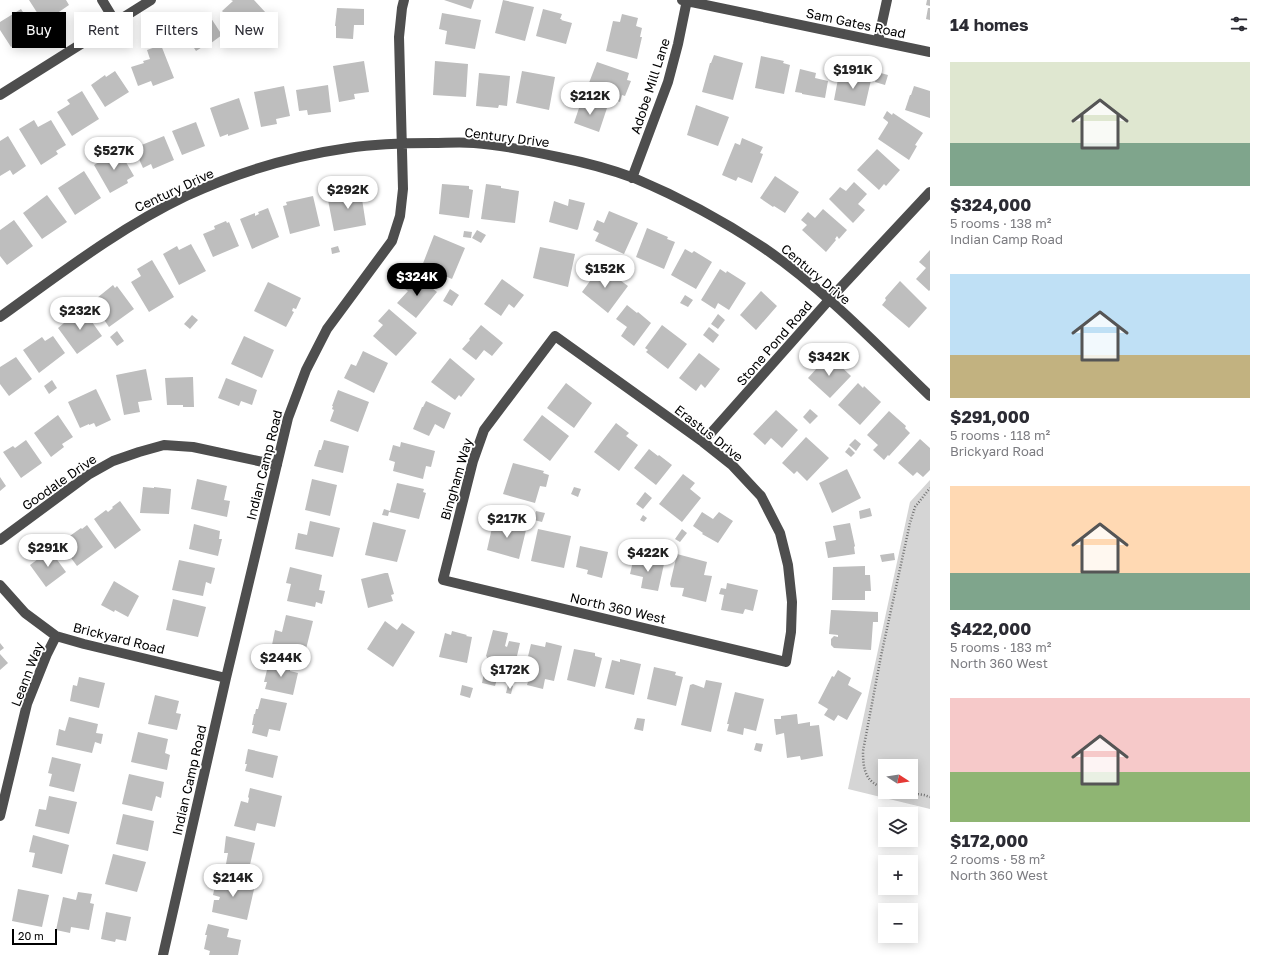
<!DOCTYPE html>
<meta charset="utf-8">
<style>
body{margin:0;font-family:"Golos Text",sans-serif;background:#f2f2f3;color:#2b2b33;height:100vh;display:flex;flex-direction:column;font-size:15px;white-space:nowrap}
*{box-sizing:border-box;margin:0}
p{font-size:13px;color:#7c7c81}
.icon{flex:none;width:22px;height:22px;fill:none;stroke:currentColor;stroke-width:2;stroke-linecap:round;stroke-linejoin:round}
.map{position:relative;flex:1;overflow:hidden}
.drawer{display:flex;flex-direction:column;background:#fff;width:340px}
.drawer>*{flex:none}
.banner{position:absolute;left:12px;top:12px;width:380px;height:36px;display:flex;gap:8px}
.needle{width:26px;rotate:102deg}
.buttons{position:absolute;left:878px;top:759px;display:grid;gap:8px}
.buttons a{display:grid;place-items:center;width:40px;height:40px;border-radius:0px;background:#fff;box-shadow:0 2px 10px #0003;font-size:20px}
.scale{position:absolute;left:12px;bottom:10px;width:45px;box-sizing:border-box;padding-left:4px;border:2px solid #000;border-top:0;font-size:11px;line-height:14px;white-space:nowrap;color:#000;-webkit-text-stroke:3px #fff;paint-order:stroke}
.price{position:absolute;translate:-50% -34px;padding:0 9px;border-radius:14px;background:#fff;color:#222;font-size:13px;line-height:26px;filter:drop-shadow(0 1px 2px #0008)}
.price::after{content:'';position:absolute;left:50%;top:24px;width:12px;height:9px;margin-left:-6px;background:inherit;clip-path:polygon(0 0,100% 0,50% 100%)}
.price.active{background:#000;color:#fff}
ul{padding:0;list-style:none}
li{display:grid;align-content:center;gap:8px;height:212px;padding:0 20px}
li span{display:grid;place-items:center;height:124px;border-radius:0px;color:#555}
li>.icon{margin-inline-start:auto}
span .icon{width:72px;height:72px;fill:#fffc;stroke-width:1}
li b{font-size:17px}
h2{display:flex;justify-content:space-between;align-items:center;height:48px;padding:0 20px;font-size:17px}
.chip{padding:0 14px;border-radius:0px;background:#fff;box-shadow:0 2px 10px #0003;font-size:14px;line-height:36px}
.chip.active{background:#000;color:#fff}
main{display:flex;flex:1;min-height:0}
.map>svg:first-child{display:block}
</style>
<main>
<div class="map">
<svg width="930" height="955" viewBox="0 0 930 955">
<rect width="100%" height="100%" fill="#fff"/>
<path fill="#d5d5d5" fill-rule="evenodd" d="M930,480V809L848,789L910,502ZM885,766H911V792H885Z"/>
<path fill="#bebebe" d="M29,0H66L69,5L56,14L59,17L45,25Z
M231,0H254L266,13L244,34L222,11L233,1Z
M444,0H474L471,9Z
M503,0L534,7L525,41L495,33Z
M927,0H930V6L926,5Z
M337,8L364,9V25H354L353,39L336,38V26H335Z
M928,8H930V20L926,19Z
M21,9L35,31L11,47L0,30V22Z
M543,9L562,14L560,19H562L561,20L572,23L566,44L536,36Z
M207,12L222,35L207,46V44L196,51L187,37L198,29L193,21Z
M442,13L481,20L475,49L445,44L447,31L439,29Z
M622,14L638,18L636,26L642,28L640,37H642L637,59L606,51L613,21L620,22Z
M161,45L174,78L153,86L151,81L138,86L131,67L144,63L143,61L150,59L147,50Z
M714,55L743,63L733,100L702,92L710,63H711Z
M761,56L784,61L783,63L790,65L784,94L755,88Z
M364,61L369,92L354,94L355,99L339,102L333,66Z
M435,61L468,64L466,97L433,95Z
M597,62L629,73L627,80L631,81L625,96L622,95L620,102L587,88Z
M800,69L816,73L815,78L828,81L825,98L802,94V93L795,92Z
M115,71L129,92L105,107L91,85L105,75L106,77Z
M522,71L555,77L549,110L516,103Z
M877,72L888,75L885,85L875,82Z
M479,73L510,76L507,106L499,105L498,108L476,106Z
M848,75L871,80L865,106L834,100L838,79L847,80Z
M328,85L331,112L308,115L307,110L299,111L296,90Z
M284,86L290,116L276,119L277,124L261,127L254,92Z
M914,86L930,91V118L905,110L910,95H911Z
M82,91L99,119L72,136L57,112L70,104L67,100Z
M239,98L249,129L228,136V134L220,137L210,108Z
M582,99L607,108L599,132L574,123Z
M696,105L729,117L718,146L687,135Z
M887,111L892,115L893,113L923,133L915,145L917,146L909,160L878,139L888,123V122L883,118Z
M34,120L38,127L51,120L66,145L56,151L58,154L41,165L19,129Z
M196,122L205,146L182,155L172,131Z
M8,136L26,166L13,175L10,170L0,176V141Z
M164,136L174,160L153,169L151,164L143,168L134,148Z
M742,138L763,147L760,153L763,154L752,183L738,177L736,181L722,175L735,143L740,145Z
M877,149L900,170L886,186L884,184L879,190L857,170Z
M119,150L134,176L127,180L128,183L110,193L94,165Z
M84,171L101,198L75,215L58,188Z
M775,176L799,192L785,213L774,206L773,207L760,198Z
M854,182L867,194L858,204L865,210L853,223L829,199L840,187L846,191Z
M442,184L469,186V189L473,190L469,218L439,214Z
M486,184L501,186V188L519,191L515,223L481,219Z
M360,186L366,225L334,231L328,200L342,198L340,190Z
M47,195L67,222L42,239L23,213Z
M313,196L320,226L290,234L283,206L287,205L286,202Z
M569,199L585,203L578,229L577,230L549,222L554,201L568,206Z
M268,208L279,237L252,249L240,219L255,213V216L259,214L258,212Z
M823,209L847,230L839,239L837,236L835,239L836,240L826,252L802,230L807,225L801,220L808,212L815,218Z
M609,211L638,223L624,254L595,241L599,233L593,230L597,220L604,223Z
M14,220L33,246L7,265L0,256V230Z
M226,221L227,223L229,222L239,246L213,257L203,234L215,229L214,226Z
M647,228L668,237L667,239L675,242L664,269L636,257Z
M477,230L486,235L481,243L472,238Z
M464,231L472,232L471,238L463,237Z
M434,235L465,248L452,279L422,266Z
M191,244L206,271L179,285L163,254L177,246L179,250Z
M338,246L340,252L332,254L331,248Z
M540,247L575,254L568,287L533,278Z
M685,249L692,253L694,251L712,262L696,289L671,275Z
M930,250V290L929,291L916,279L926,268L919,262Z
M152,260L174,297L149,312L131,282L141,276L137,269Z
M601,266L628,286L608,313L582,292Z
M720,269L726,273L727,271L746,283L729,310L718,303L715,309L701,300Z
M416,276L437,292L416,318L397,303L408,291L405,289Z
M502,279L524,295L514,308L509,304L501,316L484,304Z
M900,281L927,308L909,328L882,305L886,300L885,298Z
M268,282L301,298L296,309L293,308L292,311L294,312L286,327L254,311Z
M113,285L115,288L117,286L134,309L109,327L92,302Z
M450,289L459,295L452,306L443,301Z
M761,291L777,306L756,330L740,315Z
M685,295L693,300L688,307L680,303Z
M627,305L637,313L638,312L651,323L634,346L621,336L627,327L616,319Z
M82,308L102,336L77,354L58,328Z
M389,309L417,333L396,356L373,336L383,325L378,321Z
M718,314L725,320L718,329L711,324Z
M192,315L198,320L190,329L184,324Z
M481,325L503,343L492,356L484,350L476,360L462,349L470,340L469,339Z
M662,325L687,344L668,369L646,352L648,350L645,348Z
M709,327L719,335L713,343L703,335Z
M117,331L124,341L117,346L110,337Z
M53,336L65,353L39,373L23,350L42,337L45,341Z
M244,336L274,350L262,378L231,364Z
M363,351L388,363L374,393L344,378L351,364L356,366Z
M699,353L720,369L705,388L701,384L696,391L679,378Z
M16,357L32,379L9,396L0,384V367Z
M827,357L829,359L831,357L851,376L830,398L808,378Z
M450,358L475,379L461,397L459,395L455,400L431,382Z
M146,369L152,400L138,402L140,412L124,415L116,375Z
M193,377L194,407H183V405H167L165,378Z
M226,378L257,390L252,405L241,401L239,406L218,398Z
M52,380L57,388L49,394L44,386Z
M566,383L592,403L574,428L547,408Z
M858,383L863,388L864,386L881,402L860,425L838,405Z
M96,389L111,420L96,427L94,423L89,425V424L80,428L68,402Z
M338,390L369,402L358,432L330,421L334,410L332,409L333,406H332Z
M426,401L451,413L444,429L435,424L429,436L413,429L422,407H423Z
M810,409L818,416L810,424L803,417Z
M776,410L798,430L782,448L771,438L765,445L753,434Z
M889,411L906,426L905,428L910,433L889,456L888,455L884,460L873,450L878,445L867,435Z
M58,415L73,437L62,444L64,447L51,457L34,433Z
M542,415L569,436L550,461L523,440Z
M616,423L629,433L626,436L638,445L619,471L594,452Z
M806,437L829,458L807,481L797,471L794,474L782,463Z
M855,439L861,444L856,451L849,445Z
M920,439L930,448V470L923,477L917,472L913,476L898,463Z
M26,440L42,463L21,478L3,452L13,446L15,448Z
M324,440L349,446L343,473L314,466L319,450H321Z
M401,442L435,451L431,467L426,466L423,479L393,471L395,462L389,460L393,445L400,447Z
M849,447L855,453L851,457L845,452Z
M649,449L658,456L659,455L672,465L656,485L634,468Z
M513,463L544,471L543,473L549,475L546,487L540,486L535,503L503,494Z
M847,469L861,498L832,513L819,483Z
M683,474L695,483L690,489L701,498L682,522L659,504Z
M0,477L6,486L0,491Z
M197,479L227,486L224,500L230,501L227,517L191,509Z
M312,479L337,485L330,516L305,510Z
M397,483L424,489L423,492L426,493L419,519L389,512L388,516L382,515L384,509L390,511Z
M143,487L154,488V487L171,489L169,514L140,513Z
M574,487L581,489L578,497L571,494Z
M645,492L652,498L643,509L636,504Z
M120,501L141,530L115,549L94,519L106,510L108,512L113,508L112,507Z
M870,508L872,516L860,519L859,511Z
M536,511L545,513L542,522L534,520Z
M702,512L713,519L719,512L733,521L718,543L702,534L703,533L693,526Z
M643,515L647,518L644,522L640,520Z
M494,519L527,526L519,559L487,550Z
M310,521L340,528L333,557L295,549L298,533L307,535Z
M373,522L406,530L397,562L365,555Z
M850,523L855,546L854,547L855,554L828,558L825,542L836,540L833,526Z
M194,524L220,531L219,539H222L218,556L189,549Z
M87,525L103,547L77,566L60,543L81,528L82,529Z
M538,529L571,536L564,568L531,561Z
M682,529L687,533L680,542L675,539Z
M580,546L608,552L602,578L587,574L588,570L576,567Z
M50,550L66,572L46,587L30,565Z
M894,553L895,560L882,562L880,555Z
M677,554L707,562L704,575L712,576L706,602L682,596L684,588L671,587L670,584Z
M634,557L646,560L647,559L664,564L658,591L641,588L643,577L630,574Z
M179,560L215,568L211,584L206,582L203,596L172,590Z
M865,566V575H870L871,591H865V600H832L833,567Z
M290,567L322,575L319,590L325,591L322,604L316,602L315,607L287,601L291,584L286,583Z
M385,573H388L394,594L391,595L393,601L368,608L361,579Z
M114,581L139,596L128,617L115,610L114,612L101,605Z
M727,583L758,590L753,611L745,609L743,614L721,610L724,595L719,594L721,588L726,589Z
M173,599L206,607L198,637L166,630Z
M831,610L878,612V622H873L871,650L834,648L831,645V639L834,636L838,637V635L829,634Z
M286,615L313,621L305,653L272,645L275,630L282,632Z
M385,621L397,630L402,623L415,632L393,667L367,649Z
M493,630L508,633L505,646L507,647L509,641L520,643L511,682L497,679L495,686L482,683L487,657L486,656Z
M452,631L467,635L466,636L472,637L467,663L439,657L445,633L451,635Z
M546,642L562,646L554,681L545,679L543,689L527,685L530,675L524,673L531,644L545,647Z
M0,643L4,648L0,651Z
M574,649L595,653V656L602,658L595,687L567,680Z
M0,654L8,663L0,670Z
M272,659L291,663L290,671L298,673L293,695L265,689L267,682H264L268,666L270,667Z
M620,659L641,664L634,695L605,688L612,660L620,662Z
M654,667L676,672L675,675L683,677L676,706L647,699Z
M838,670L851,678L848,685L862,693L847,720L838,715L834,721L824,715L828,709L818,703L832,676L834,677Z
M79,677L105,683L99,708L70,701L73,685L77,686Z
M706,680L722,683L711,732L681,725L690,685L693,684L704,688Z
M462,685L473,688L470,698L460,695Z
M508,685L513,686L511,694L506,693Z
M735,692L764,699L756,731L744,728L743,735L727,731L729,724H727Z
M155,695L179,701L176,713L181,714L177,730L148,724Z
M261,698L287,703L280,731L269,729L267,737L252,733L254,725H252L254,714H255L256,709H258Z
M797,714L798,724L810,722V726L819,725L823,756L801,760L800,756L787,758L784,733L776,735L774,719H781V716Z
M69,717L98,724L96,733L103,734L101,744L95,742L92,753L56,745L59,729L65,731Z
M637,718L645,719L643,731L634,729Z
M138,732L168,739L165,753L170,755L167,770L131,762Z
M756,743L763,744L761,752L754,750Z
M248,749L278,756L273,778L245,771L247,764H245Z
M52,757L81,764L74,792L49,786L52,774L48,773Z
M129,774L164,782L161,798L156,796L152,811L122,804Z
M250,788L282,796L275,827L257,823L255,831L234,826L241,801L248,803L249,798L248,797Z
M49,796L77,802L69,834L35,826L39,809L46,810Z
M123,814L154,821L148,851L116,844Z
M33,835L69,845L62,874L32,867L35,853L29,852Z
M226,836L255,843L249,869L226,864L228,853H224Z
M113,854L146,862L137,892L105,884Z
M217,877L255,885L247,920L212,912L214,900H219L220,897L213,895Z
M18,889L49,895L42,927L12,921Z
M78,892L92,894L90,903L94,904L89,930L71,927L70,933L56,930L63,897L76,900Z
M106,912L131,917L126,941L116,939L115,942L101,939Z
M208,924L229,929L227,937L241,940L238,955H209L210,951L204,949L207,935H205Z"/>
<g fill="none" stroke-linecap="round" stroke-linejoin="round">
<path stroke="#707070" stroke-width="2.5" stroke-dasharray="1 2" stroke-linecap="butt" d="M885,788C865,783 863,769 863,751L881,656L910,523L915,507L930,488
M903,792L924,795L930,797"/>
<path stroke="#4e4e4e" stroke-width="10" d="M102,0L116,23
M682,0L930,52
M878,41L887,0
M0,95L151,0
M632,178L668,82L678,44L687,0
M0,317C60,274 119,228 186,196C236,173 292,156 348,148C375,144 404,143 432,143C446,143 460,142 474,143C502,145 531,151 558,157C583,162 610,169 634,178C679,197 724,221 764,248C825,290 877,345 930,396
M555,336L703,442L732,465L761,496L780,533L788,565L792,602L791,632L786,662L443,580L473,461L484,430Z
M703,442L829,300L930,192
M0,540L88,475L113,461L139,452L164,445L193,447L277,465
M0,585L25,613L56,636L84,644L226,678
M0,816L27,704L47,654L56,636
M163,955L226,678L288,418L306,370L327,329L392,241L400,216L403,189L399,37L402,8L404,0"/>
</g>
<g text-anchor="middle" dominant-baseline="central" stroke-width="3.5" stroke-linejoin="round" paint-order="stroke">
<g font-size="13" fill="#000" stroke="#fff">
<text transform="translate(856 23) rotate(12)">Sam Gates Road</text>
<text transform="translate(650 86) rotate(-72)">Adobe Mill Lane</text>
<text transform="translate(507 137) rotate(7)">Century Drive</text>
<text transform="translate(174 190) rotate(-25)">Century Drive</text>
<text transform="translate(816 274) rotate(40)">Century Drive</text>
<text transform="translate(774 343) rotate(-49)">Stone Pond Road</text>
<text transform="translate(709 433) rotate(38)">Erastus Drive</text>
<text transform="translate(264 465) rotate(-76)">Indian Camp Road</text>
<text transform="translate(456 479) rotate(-74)">Bingham Way</text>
<text transform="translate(59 482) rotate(-35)">Goodale Drive</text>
<text transform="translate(618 608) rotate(13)">North 360 West</text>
<text transform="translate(119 638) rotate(14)">Brickyard Road</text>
<text transform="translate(27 674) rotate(-69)">Leann Way</text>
<text transform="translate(189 780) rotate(-77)">Indian Camp Road</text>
</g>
</g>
</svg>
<div class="buttons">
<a><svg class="needle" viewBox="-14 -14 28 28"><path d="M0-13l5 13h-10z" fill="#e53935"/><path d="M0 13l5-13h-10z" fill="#7c7c81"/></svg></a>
<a><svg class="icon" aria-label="layers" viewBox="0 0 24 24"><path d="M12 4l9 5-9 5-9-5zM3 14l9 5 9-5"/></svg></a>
<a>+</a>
<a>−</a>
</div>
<div class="scale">20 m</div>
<b class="price" style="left:853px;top:90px">$191K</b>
<b class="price" style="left:590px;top:116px">$212K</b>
<b class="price" style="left:114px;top:171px">$527K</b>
<b class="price" style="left:348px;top:210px">$292K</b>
<b class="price" style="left:605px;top:289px">$152K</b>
<b class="price active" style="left:417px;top:297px">$324K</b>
<b class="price" style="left:80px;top:331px">$232K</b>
<b class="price" style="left:829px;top:377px">$342K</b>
<b class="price" style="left:507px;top:539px">$217K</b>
<b class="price" style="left:48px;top:568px">$291K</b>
<b class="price" style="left:648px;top:573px">$422K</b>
<b class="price" style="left:281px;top:678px">$244K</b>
<b class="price" style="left:510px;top:690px">$172K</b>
<b class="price" style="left:233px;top:898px">$214K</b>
<div class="banner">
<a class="chip active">Buy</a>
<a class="chip">Rent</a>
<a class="chip">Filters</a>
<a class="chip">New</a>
</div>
</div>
<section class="drawer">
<h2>14 homes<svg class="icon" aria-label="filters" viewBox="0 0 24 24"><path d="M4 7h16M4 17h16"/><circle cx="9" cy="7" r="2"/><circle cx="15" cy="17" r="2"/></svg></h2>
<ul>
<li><span style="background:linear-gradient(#dfe7d0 65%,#7fa58c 0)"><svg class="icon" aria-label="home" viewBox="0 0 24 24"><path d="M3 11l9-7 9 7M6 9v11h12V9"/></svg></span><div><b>$324,000</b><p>5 rooms · 138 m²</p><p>Indian Camp Road</p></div></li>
<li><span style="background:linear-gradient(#bfe0f5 65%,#c2b280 0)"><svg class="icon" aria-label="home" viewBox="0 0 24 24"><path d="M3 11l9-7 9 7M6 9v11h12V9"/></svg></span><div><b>$291,000</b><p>5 rooms · 118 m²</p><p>Brickyard Road</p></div></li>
<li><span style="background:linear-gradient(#ffd9b3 70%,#7fa58c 0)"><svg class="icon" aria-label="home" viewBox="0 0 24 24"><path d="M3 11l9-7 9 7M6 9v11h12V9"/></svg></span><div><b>$422,000</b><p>5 rooms · 183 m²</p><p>North 360 West</p></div></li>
<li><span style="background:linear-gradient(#f6c9c9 60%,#8fb573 0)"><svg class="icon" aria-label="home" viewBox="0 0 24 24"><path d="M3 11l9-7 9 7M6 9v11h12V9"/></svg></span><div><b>$172,000</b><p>2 rooms · 58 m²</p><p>North 360 West</p></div></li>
</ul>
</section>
</main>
